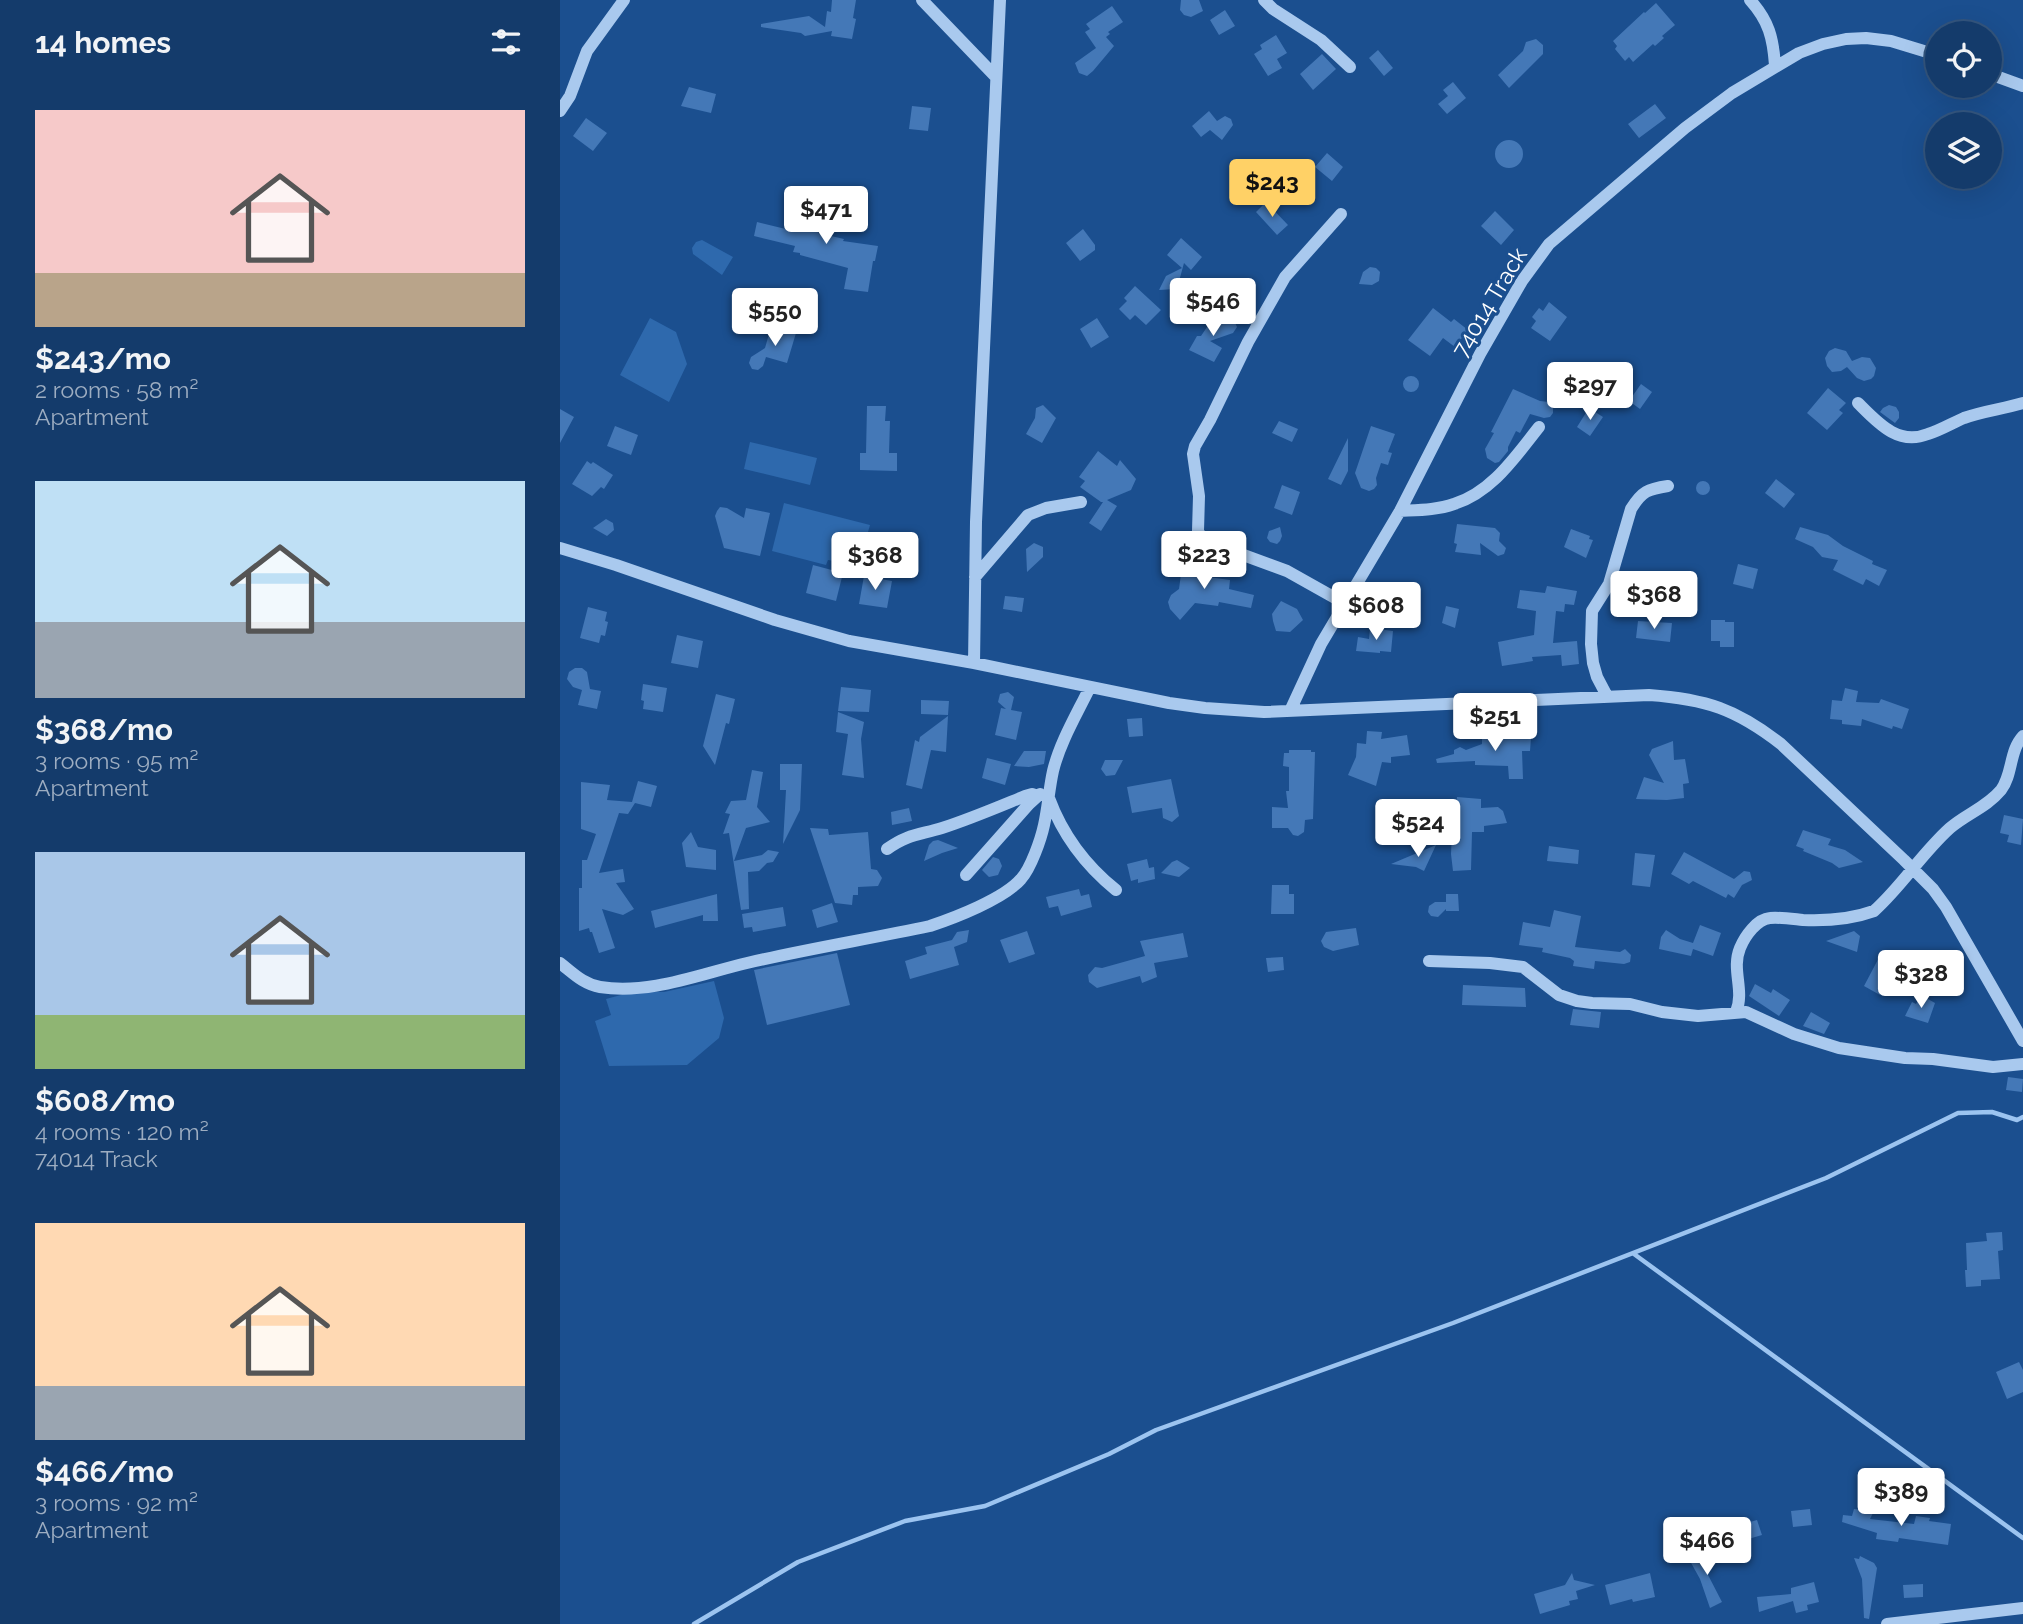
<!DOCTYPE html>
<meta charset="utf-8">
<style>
body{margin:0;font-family:Raleway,sans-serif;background:#214673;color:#f1f3f6;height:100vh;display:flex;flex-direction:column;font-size:26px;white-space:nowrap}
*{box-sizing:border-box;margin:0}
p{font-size:23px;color:#9dadc1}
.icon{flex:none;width:38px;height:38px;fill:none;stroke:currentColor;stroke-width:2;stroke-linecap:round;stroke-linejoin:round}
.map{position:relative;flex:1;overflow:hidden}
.side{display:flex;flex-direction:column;background:#143b6b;width:560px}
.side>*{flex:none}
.controls{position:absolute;left:1365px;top:21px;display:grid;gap:14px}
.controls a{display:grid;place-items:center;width:77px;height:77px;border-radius:50%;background:#143b6b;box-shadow:0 7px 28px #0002,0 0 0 2px #33557e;font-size:35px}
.price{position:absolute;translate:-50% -60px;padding:0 16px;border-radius:7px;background:#fff;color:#222;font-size:23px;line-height:46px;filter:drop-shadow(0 2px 4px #0008)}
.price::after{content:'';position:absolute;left:50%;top:42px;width:21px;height:16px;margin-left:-10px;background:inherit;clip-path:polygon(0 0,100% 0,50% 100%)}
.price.on{background:#ffd166;color:#111}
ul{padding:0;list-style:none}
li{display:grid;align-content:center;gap:14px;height:371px;padding:0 35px}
li span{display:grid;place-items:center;height:217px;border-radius:0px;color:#555}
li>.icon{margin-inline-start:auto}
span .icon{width:126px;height:126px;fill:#fffc;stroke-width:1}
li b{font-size:30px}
h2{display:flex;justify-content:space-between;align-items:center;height:84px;padding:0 35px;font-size:30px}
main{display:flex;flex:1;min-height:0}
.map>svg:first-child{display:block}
</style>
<main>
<section class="side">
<h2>14 homes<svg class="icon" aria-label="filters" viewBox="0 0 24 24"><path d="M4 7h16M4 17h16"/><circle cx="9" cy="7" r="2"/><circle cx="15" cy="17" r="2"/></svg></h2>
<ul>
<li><span style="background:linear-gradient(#f6c9c9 75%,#b9a48a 0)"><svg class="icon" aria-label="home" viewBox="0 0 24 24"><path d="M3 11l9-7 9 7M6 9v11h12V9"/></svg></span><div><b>$243/mo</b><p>2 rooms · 58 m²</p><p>Apartment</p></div></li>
<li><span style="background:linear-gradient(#bfe0f5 65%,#9aa5b1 0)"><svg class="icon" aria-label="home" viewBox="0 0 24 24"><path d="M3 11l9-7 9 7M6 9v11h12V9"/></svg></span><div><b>$368/mo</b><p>3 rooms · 95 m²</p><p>Apartment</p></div></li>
<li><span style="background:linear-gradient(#a9c7e8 75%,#8fb573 0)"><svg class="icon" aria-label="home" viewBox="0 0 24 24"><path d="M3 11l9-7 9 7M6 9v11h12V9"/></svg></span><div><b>$608/mo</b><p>4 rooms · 120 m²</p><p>74014 Track</p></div></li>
<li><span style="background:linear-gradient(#ffd9b3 75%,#9aa5b1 0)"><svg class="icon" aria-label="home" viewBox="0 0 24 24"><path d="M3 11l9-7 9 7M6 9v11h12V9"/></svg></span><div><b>$466/mo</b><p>3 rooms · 92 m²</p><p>Apartment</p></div></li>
</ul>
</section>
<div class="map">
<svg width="1463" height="1624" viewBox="0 0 1463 1624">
<rect width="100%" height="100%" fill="#1b4f8f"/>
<path fill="#2e69ad" d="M142,240L173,257L162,275L133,254L132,248L136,242Z
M90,318L116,332L127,364L109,402L60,375Z
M190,442L257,458L250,485L184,469Z
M224,503L310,525L306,539L286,534L279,562L268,560L266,565L212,551Z
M154,981L164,1018L159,1038L127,1065L49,1066L35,1021L51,1015L46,999L72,992H104Z"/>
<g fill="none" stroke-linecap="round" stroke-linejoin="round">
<path stroke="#9cc4f0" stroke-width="4.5" d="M1074,1254L1463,1538
M134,1624L238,1562L345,1521L425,1506L549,1454L596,1430L893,1323L1266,1178L1398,1113L1432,1112L1457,1120L1463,1117"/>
</g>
<path fill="#4478b7" d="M272,0H296L293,18L296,19L292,39L271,36L272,31L245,36L241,33L201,27V24L249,16L265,27L267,11L271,12Z
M621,0H639L643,11L631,17L624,15L620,10Z
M1096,3L1115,25L1102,36L1104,38L1095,46L1093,44L1073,62L1069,57L1065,61L1055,49L1057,46L1053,41L1084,12L1085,13Z
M552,6L563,22L548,32L550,34L546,37L554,46L533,71L527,76L519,73L515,63L536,48L525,32L530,29L526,24Z
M665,10L675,26L659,35L650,20Z
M716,35L727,53L717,59L722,68L708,76L694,54L702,49L700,45Z
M976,39L983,45V54L949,88L938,75L963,51L966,42Z
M818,50L833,68L824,76L809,58Z
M762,54L776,69L753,90L740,74Z
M893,82L906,98L887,114L878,104L888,96L883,90Z
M129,87L156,94L151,113L121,106Z
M1095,104L1106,118L1079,138L1068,124Z
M352,106L371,108L368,131L349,129Z
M649,111L657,121L665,116L671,119L673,125L662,140L650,130L641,137L632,126Z
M26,118L47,133L33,151L13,136Z
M935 154a14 14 0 1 1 28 0a14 14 0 1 1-28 0Z
M767,153L783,167L772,181L755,167Z
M250,191L264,193L258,233L284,239L283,241L318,246L315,261H313L308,292L284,289L288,268L240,255V253L233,252L235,246L194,236L197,222L238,232L240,225L244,226Z
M706,202L728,225L717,235L696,212Z
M935,211L954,230L941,245L921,226Z
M523,229L535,245V250L520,261L506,243Z
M621,238L642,257L631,270L624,263L618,285L615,289L599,290L606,276L622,268L607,255Z
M810,267L816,268L820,272L819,281L812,285L799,284L803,272Z
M575,286L601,310L586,325L575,315L570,320L559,309L567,301L564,298Z
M989,302L1007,317L990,341L971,328L976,321L972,317L979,308L983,311Z
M873,308L891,322L894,319L908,330L895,347L883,338L870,356L848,340Z
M664,317L673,318L677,327L673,333L650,341L662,348L654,362L629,350L637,336H641L653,318L660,322Z
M537,318L549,337L531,348L520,329Z
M211,327L236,333L227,363L206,357L203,366L198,370L192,369L189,363L191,357L205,348Z
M1275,348L1286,351L1292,361L1302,357L1310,358L1316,368L1314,376L1311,379L1304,381L1297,378L1287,367L1281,371L1272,372L1267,366L1265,358L1269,351Z
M843 384a8 8 0 1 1 16 0a8 8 0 1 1-16 0Z
M1081,384L1092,392L1080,409L1069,401Z
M1268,388L1286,403L1279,410L1283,413L1267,430L1247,413Z
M953,389L980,401L989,402L993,405V413L990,417L984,418L970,414L960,433L956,431L948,447V451L939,462L935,463L927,458L925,449L934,433L931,432Z
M483,405L496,418L482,443L466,434L475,418L476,408Z
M1329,405L1336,407L1339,412V418L1335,423L1320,412L1323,408Z
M307,406H326L325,421H330L329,453H337V471L300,470V453H306Z
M1029,408L1043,417L1030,436L1017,427Z
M0,409L14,417L0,443Z
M719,421L738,429L732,442L712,433Z
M55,426L78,435L71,455L47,446Z
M811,426L835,434L828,452L832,453L828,465L821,463L816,478L817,485L814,489L809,491L801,488L795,473Z
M788,438V471L781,485L768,479Z
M538,451L557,466L560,460L576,479L571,490L547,500L557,506L541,531L529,523L543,502H541L520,487L525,481L519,477Z
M27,461L31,464L33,462L53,475L44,489L41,487L32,496L12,484Z
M1216,479L1235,494L1224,508L1205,493Z
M1136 488a7 7 0 1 1 14 0a7 7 0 1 1-14 0Z
M722,485L740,492L732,515L714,508Z
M160,507L167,508L184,518L186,508L210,513L200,556L164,548L155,516L157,511Z
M46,519L53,523L54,530L47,536L33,528Z
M897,524L935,528L940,533L939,541L946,548L944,554L938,556L920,543L921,555L895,552L897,544L894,543Z
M720,527L722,536L720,541L717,544L710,542L707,538L709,531Z
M1240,527L1268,535L1283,546L1313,561L1312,564L1327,570L1319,586L1306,579L1303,585L1273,570L1278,560L1262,557L1253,547L1235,539Z
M1011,529L1030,536L1029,539L1033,540L1026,558L1004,547Z
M474,543L483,547V557L467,572L466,549Z
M633,559L652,564L648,577L670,580L669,589L694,595L691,608L659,602L658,606L635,603L620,620L610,609L608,602L611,595L619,589L622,567L630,570Z
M1178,564L1198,569L1193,589L1173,584Z
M253,565L283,573L276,601L246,593Z
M304,576L332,581L327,608L299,604Z
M987,586L1017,591L1014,605L1005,604L1004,612L996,611L993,643L1017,641L1019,664L1002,666L1001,655L972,657L973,661L942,666L938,642L974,635L976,611L957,608L960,590L985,593Z
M445,596L464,598L462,612L443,609Z
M721,601L737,609L743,620L730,632L716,631L713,621L712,614Z
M886,606L899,609L895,628L882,623Z
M28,607L47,612L45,621L48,622L45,636L41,635L39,643L20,638Z
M1151,620H1165V622H1174V647H1160V641H1151Z
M1078,621L1112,623L1110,642L1076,638Z
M810,628L833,631L831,652L820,651V653L796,651L798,637L809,639Z
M117,635L143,641L138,668L111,663Z
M15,668H22L27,672L30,689L41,691L37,709L18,705L22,690L13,687L7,679L9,672Z
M83,684L107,688L103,712L83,709L84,701L81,700Z
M281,687L311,690L309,712L278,711Z
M1285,688L1298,691L1296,702L1319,703L1321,699L1349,709L1342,729L1333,726L1332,729L1302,719L1301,726L1282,724V720L1270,719L1272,700L1282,701Z
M448,692L454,697L451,710L462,712L456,740L435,735L441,708L446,709L438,702L440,694Z
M156,694L175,699L169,724L166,723L155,765L143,746Z
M361,700L389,701L388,715L361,714Z
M278,712L304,722L301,739L304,778L282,775L288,734L276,732Z
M388,716L386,752L371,750L362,789L346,785L355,740L359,742L360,737Z
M582,718L583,736L569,737L567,719Z
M807,731L822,732L821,739L847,735L850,755L831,757V763L822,762L816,786L788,775L796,757L797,743L806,744Z
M922,731L943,732V736L971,738L970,751H962L963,779H949L948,766L915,765V761L877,763L876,759L894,754V750L900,747L906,750L922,744Z
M1113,741L1114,760L1125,759L1129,783L1123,784L1124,798L1107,800L1076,799L1084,777L1104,783L1089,755L1092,749Z
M729,750H751V752H755L753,819L745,820L744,832L738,836L733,835L728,828H712V807L728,808L726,791H729V767L723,766L724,753H729Z
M464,751H486L484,764L469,767L454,766Z
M427,758L451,764L445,785L422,778Z
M545,760H563L555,775L546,776L541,769Z
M220,764H242L240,810L223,844L226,790H220Z
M192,770L203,772L197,807L210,822L186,828L174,861L202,855L208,850L219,852L213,862L207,863L199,871L188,872L189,909L181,910L169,833L163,834L170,814L165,813L171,801L186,800Z
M611,779L619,816L612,822L603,818L602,808L572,813L567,787Z
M78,781L97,786L91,807L75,803L68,814L59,813L39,873L63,869L65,882L56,883L74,909L63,915L42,909L55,948L39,953L32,932H30L29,928L19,931V888H22V860H27L36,834L21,829V782L50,785L47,800L72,802Z
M897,797L921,799V808L938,807L943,811L947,823L924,826V832H912L911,870L893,871L891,854L893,807H896Z
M822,803L847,810L846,815L865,822L883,845L825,829V825L816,823Z
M349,808L352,821L332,825L331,812Z
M1444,815L1463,819L1461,845L1447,842L1449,835L1440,833Z
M250,828L268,829L269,835L308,832L311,869L317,870L322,878L318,886L298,887V895H293L292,905L275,903Z
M1243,830L1271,839L1268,845L1285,850L1303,862L1279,868L1272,863L1243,851L1244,849L1236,846Z
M131,832L138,847L156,850V870L126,867L122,843Z
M378,840L398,848L382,853L364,861L369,845L373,841Z
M876,845L864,871L856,867L831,864Z
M989,846L1019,850L1018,864L987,861Z
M1124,852L1174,879L1184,871L1190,872L1192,880L1182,885L1174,898L1168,894L1166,898L1133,881L1129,884L1111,874Z
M1075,853L1095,855L1090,887L1072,885Z
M433,857L439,859L442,866L438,875L429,877L422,870Z
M587,859L589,868L594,867L595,879L578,883V879L571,881L567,864Z
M617,860L630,868L619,877L601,873L612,862Z
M712,885H729V894H734V914H711Z
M519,889L521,896L529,894L532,907L501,916L498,906L489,908L486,897Z
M157,894L158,921H143V915L95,928L91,911Z
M886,894H898L899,911H886V909L878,917L871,916L868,912L869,906L875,902H886Z
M272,903L278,922L257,928L252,910Z
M223,907L226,926L193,932L192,927L184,928L182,914Z
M994,910L1021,916L1015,947L1060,952L1065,949L1071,955L1070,962L1064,964L1035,961L1034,969L1013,966L1014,961L1010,958L982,952L983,948L959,945L963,922L990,927Z
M1140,925L1161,933L1153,956L1133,949L1131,956L1099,949L1101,937L1106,930L1120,939L1133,943Z
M796,928L799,945L773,951L764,947L761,941L766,932Z
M409,930L407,942L394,947L399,965L350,979L345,961L367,954L365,947L392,940L397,932Z
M467,931L475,954L449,963L440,940Z
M1294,931L1300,936L1297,952L1266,941Z
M623,933L628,957L594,963L597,977L582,983L580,976L537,988L529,982L528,975L535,967L542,968L585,956L580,941Z
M1323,950L1335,954L1325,982L1327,983L1320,995L1304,986Z
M277,953L290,1005L207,1025L194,970Z
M723,957L724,970L708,972L706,958Z
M1195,984L1211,993L1213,989L1230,1000L1219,1016L1189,996Z
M903,985L965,988L966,1007L902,1005Z
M1361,995L1375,1003L1368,1023L1345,1016L1352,1002L1356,1004Z
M1013,1009L1041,1012L1039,1028L1010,1025Z
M1251,1012L1270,1023L1264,1034L1243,1026Z
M1448,1077L1463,1079L1462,1092L1446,1090Z
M1442,1232L1443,1250L1438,1251L1440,1279L1421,1280V1286L1406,1287L1405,1270H1407L1406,1243L1427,1241L1426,1233Z
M1459,1362L1463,1370V1392L1447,1399L1436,1372Z
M1250,1509L1252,1525L1233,1527L1231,1511Z
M1294,1509L1314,1511L1310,1519L1354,1524L1356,1516L1370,1518L1369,1521L1391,1524L1388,1545L1339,1538L1338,1542L1316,1539L1317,1533L1282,1522L1283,1515L1292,1516Z
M1197,1520L1202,1535L1185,1540L1180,1525Z
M1152,1553L1155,1554L1158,1561L1147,1573L1162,1602L1150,1608L1140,1579L1130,1561Z
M1300,1556L1314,1563L1317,1568L1309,1619L1304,1618L1302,1579L1294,1558L1299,1559Z
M1012,1573L1014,1580L1035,1585L1016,1591L1018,1599L1009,1601L1010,1605L980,1614L974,1594L1005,1585Z
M1090,1573L1095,1597L1073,1602L1072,1599L1050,1605L1045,1585Z
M1254,1582L1259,1602L1247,1605L1248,1610L1236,1613L1233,1601L1199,1612L1197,1597L1231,1594V1588Z
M1363,1584V1597L1344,1598L1343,1585Z"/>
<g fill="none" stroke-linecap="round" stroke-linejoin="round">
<path stroke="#a9c9ee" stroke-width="12" d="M362,0L436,77
M704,0L713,9L761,40L790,67
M1190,0C1209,21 1213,38 1215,65
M1430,74L1463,86
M0,111L10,96L27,51L64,0
M781,214L725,277L688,342L650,420L635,446L633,454L639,496L638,531L641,537L648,542L727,571L784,603
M1298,403C1318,423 1338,446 1368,434C1381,430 1392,423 1404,418C1423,411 1443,409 1463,403
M840,511C858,510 877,510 894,504C932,492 955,457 979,427
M0,548L56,565L215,620L289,641L414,663L609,703L645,708L704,712L1089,695C1146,699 1176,709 1221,744L1344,860L1373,889L1386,907L1463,1041
M415,577L468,515L486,508L521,502
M414,663L416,522L440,0
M1047,696L1037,677L1033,663L1031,644L1032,611L1049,584L1071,509C1082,491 1088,489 1108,486
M730,711L761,644L840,511L920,354L962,281L989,244L1125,128L1172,93L1239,53L1263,44L1286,39L1306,38L1331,41L1377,55
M489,798C503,836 525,865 556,890
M327,849C348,834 359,835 382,828C410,819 438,807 465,796L472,794L478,796
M406,875L469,804L480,794
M869,961L930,963L963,967L999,995L1017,1001L1032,1003L1070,1004L1102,1012L1138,1016L1186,1012L1234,1034L1279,1048L1345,1058L1373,1059L1433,1067L1463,1064
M0,963C13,973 23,984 40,987C89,995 140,974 187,963C247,949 309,939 370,926C394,918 444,899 461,879C471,868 481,839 484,825C488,807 489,789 493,771C500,742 517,714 530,687
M1176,1012C1185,990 1171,970 1180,948C1185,936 1197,919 1210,918C1220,917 1233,919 1243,920C1267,921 1292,919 1314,911C1342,886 1362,853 1390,828C1406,814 1427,807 1441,790C1453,774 1449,751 1463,736
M1327,1624L1463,1608"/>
</g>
<g text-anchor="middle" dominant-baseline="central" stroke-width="6" stroke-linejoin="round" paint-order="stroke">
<g font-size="23" fill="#fff" stroke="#1b4f8f">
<text transform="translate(929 302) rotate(-59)">74014 Track</text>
</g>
</g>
</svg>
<div class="controls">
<a><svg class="icon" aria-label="locate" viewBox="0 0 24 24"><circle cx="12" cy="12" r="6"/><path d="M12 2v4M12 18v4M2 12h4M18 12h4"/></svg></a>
<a><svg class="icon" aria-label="layers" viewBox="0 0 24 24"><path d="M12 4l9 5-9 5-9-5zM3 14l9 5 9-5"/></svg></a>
</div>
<b class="price on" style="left:712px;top:219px">$243</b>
<b class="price" style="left:266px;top:246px">$471</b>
<b class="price" style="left:653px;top:338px">$546</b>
<b class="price" style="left:215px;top:348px">$550</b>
<b class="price" style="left:1030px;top:422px">$297</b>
<b class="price" style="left:644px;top:591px">$223</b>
<b class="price" style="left:315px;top:592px">$368</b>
<b class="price" style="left:1094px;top:631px">$368</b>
<b class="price" style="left:816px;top:642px">$608</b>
<b class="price" style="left:935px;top:753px">$251</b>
<b class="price" style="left:858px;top:859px">$524</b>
<b class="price" style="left:1361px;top:1010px">$328</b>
<b class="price" style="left:1341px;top:1528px">$389</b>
<b class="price" style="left:1147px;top:1577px">$466</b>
</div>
</main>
